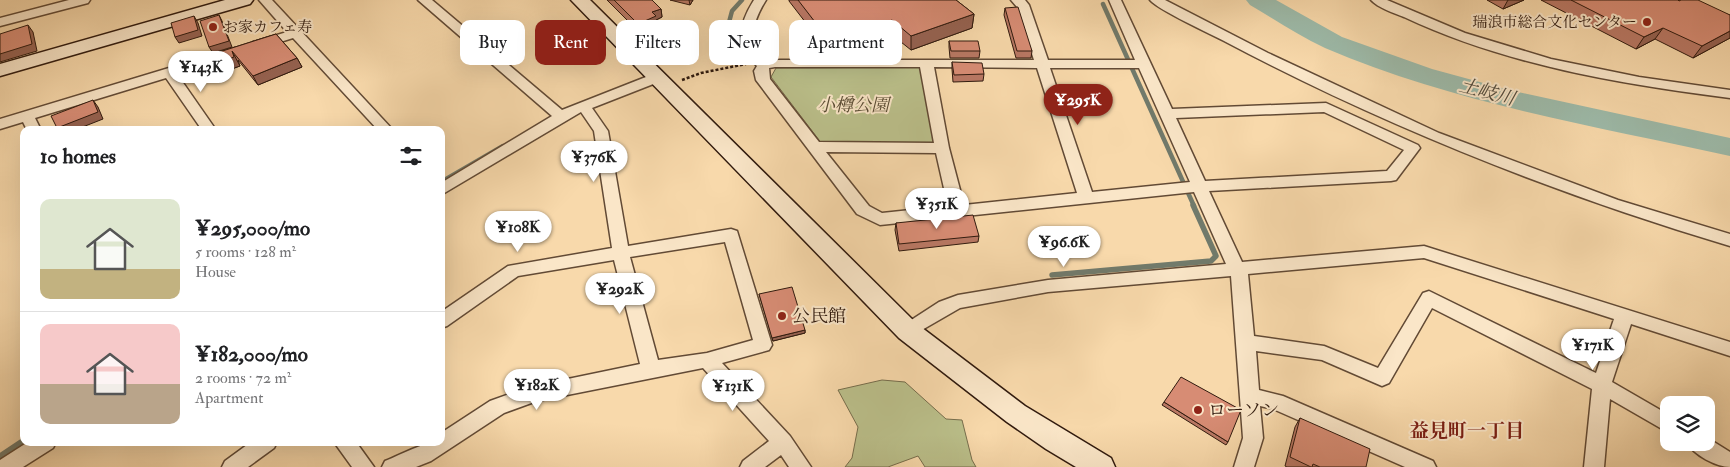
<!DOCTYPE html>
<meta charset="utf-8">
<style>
body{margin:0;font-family:"IM FELL Double Pica","Noto Serif JP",serif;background:#f2f2f2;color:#202124;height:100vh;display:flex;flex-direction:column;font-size:19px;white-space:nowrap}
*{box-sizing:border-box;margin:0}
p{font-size:16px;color:#757577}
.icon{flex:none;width:28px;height:28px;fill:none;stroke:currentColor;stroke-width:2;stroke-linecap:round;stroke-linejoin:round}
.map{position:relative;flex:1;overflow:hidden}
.details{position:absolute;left:20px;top:126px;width:425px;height:320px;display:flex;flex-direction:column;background:#fff;border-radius:10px;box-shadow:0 5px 20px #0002}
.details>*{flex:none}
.guide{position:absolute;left:460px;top:20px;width:475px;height:45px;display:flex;gap:10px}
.controls{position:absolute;left:1660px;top:396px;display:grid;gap:10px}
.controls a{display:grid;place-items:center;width:55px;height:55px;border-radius:10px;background:#fff;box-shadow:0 5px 20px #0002;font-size:25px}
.price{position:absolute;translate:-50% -42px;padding:0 11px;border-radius:18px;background:#fff;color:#222;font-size:16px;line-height:32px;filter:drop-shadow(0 1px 2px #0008)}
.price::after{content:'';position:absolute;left:50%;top:30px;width:15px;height:11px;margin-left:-8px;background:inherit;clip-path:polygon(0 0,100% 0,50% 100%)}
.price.active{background:#8f2418;color:#fff}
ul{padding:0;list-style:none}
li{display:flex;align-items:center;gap:15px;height:125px;padding:0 20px}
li+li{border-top:1px solid #e0e0e0}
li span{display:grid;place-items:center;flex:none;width:140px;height:100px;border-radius:10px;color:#555}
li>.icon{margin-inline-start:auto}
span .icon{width:60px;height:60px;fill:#fffc;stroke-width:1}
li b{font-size:21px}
h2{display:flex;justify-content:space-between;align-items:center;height:60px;padding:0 20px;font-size:21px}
.pill{padding:0 18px;border-radius:10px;background:#fff;box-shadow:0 5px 20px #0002;font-size:18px;line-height:45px}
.pill.active{background:#8f2418;color:#fff}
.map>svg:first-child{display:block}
</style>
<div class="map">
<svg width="1730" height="467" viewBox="0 0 1730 467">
<rect width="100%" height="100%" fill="#f8d9ab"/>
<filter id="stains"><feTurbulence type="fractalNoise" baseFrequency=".004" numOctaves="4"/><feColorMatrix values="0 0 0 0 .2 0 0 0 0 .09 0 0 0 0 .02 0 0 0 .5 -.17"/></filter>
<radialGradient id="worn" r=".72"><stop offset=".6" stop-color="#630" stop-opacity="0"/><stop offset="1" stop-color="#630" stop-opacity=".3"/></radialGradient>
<path fill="#bbc08b" stroke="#766d4c" d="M922,67L934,143L822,144L771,77L776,68Z
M882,380L905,382L946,419L962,420L972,460L976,467H925L918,456L888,467H845L852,458L858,427L838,390Z"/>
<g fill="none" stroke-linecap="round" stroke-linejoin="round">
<path stroke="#717a6b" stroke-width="4.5" d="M1103,4L1194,206
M723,45L732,11L742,0
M441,182L503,146"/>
<path stroke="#717a6b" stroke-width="5.5" d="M1052,275L1211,261L1216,256L1193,205
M0,456L24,440"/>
<path fill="#9dbaa9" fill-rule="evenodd" d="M1246,0H1276L1342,37L1432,69L1509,90L1730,138V156C1595,126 1453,103 1325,48C1299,36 1274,19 1250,5Z"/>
<g stroke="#624a35" stroke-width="3">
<path id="street" d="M69,0H90L88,3L0,26V18Z
M259,0H272L393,130H378L293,38L258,49L253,48L251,45L253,42L287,32Z
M418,0H432L562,110L651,75H661L663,78L661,81L592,108L608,131L628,246L731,229L737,231L772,345L769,350L722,363L790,436L811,467H789L781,455L765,467H740L743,461L769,441L703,368L537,401L504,413L431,461L416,467H382L385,461C403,454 422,442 441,442V433L490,401L529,387L640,364L614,260L518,276L447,326L441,328V312L508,266L612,248L594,131L581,112L441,195V183L552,116ZM725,242L753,340L707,353L658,360L630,257Z
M754,0H766C753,21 746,42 767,60H1034L1017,7L1011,0H1025L1029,5L1048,60H1135L1109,0H1121L1172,109L1326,103L1418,145L1420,148L1396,180L1391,181L1209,191L1242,262L1424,246L1730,342V356L1631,324L1612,382L1669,415V433L1610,399L1604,467H1584L1592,389L1432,308L1389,383L1382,386L1322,360L1256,351L1259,390L1283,396L1433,461L1436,467H1405L1273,409L1260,406L1263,438L1254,467H1234L1243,438L1231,276L1048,292L960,308L908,338L902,336L899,331L902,326L939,302L958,295L1048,280L1226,264L1194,192L880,225L857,214L756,80L754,71L757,66C734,45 739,24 754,0ZM775,67H920L934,143L819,142L770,79L769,68ZM934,67L1037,68L1077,193L964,205L949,148ZM1050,68H1139L1190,182L1092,192ZM1324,112L1404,150L1387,171L1205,181L1176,118ZM826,152L936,153L948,206L882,213L869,206ZM1424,258L1614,319L1596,373L1429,291L1423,293L1378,368L1324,346L1254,336L1248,274Z
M1150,0H1165L1268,53L1439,133L1618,200L1730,234V246C1556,194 1387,127 1226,42C1211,34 1158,10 1150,0Z
M1371,0H1387L1465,33L1551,59L1639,77L1730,90V98C1620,84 1506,65 1404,17C1394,13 1378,8 1371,0Z
M235,48L240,49L242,52L240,55L177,74L216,130H202L166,78L35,118L41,130H27L23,122L0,129V119Z
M1706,437L1730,452V467C1717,467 1693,455 1687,442H1706Z
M28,442H56L53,448L23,467H0V460Z
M251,442H277L274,448L248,467H222L225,461Z
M334,442H356L374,467H352Z"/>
</g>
<g stroke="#301a0e" stroke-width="3">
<path id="secondary" d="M225,0H253L250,4L0,76V64Z
M571,0H590L917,324L1025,406L1111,458L1115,467H1076L1046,449L1007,422L899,338Z"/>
</g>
<path stroke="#301a0e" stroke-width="2.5" stroke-dasharray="3 2" stroke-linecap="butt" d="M682,80L701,73L746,64"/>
<use href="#street" fill="#fae6c8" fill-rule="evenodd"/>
<use href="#secondary" fill="#fae6c8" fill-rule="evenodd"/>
</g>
<path fill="#b97864" stroke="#301a0e" d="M607,0H640L661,9L662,17L656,20L657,25L639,32Z
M670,0H693L690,5Z
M789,0H956L974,14L972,28L911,50L891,34L864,44V48L833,58L789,1Z
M1487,0H1524L1503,9Z
M1541,0H1678L1730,15V38L1693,58L1655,39L1636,49Z
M1005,8L1032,51L1031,58H1016L1004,15Z
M276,34L297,58L302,67L258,85L238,60L240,66L223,72L213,54Z
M949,41L980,51L979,58H950L949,47Z
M952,62L984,74L983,81L953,82L952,69Z
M896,223L979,236L978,242L899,251L895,230Z
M759,294L805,330V333L773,341Z
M1164,402L1228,442L1226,445L1162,405Z
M1300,418L1366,467H1287L1285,466L1295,427Z"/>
<path fill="#966251" stroke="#301a0e" d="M689,0H693L690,5Z
M1508,0H1524L1503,9Z
M661,9L662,17L656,20L657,25L639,32L638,24L652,12Z
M974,14L972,28L911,50V36Z
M219,15L222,21L232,47L213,53L209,47Z
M194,16L198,23L202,36L179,43L175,37Z
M892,20L891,34L864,44V48L833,58L832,44L862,31Z
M28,25L33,32L37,51L0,62V54Z
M1663,28L1655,39L1636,49L1644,37Z
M1730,31V38L1693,58L1702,46Z
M232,51L240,66L223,72L218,63Z
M297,58L302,67L258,85L253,76Z
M93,100L98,107L103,119L75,130H58L57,128Z
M805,330V333L773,341L772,338Z"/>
<path fill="#d78c74" stroke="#301a0e" d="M614,0H652L661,9L652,12L656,16L638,24Z
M798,0H956L974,14L911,36L892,20L862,31L864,34L832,44Z
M1571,0H1678L1679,1L1681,0H1698L1730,15V31L1702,46L1663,28L1644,37Z
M1018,7L1032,51H1017L1005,8Z
M219,15L229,41L209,47L200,21Z
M194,16L198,30L175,37L171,23Z
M28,25L32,44L0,54V34Z
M276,34L297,58L253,76L232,51L234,57L218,63L213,54Z
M949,41H978L980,51H951Z
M952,62L982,63L984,74L954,75Z
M93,100L98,112L57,128L51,116Z
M973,215L979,236L899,244L896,223Z
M792,287L805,330L772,338L759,294Z
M1181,377L1241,410L1228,442L1164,402Z
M1300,418L1370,449L1366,467H1320L1313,464L1312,467H1311L1290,457Z"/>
<g fill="#8f2418" stroke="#fae6c8" stroke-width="2">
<circle cx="1647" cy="22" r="5"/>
<circle cx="213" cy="27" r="5"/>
<circle cx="782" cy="316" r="5"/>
<circle cx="1198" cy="410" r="5"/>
</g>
<g text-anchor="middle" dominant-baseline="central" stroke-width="4" stroke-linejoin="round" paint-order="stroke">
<g font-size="15" fill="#301a0e" stroke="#fae6c8" text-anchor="end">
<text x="1637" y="22">瑞浪市総合文化センター</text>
<text x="223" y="27" text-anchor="start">お家カフェ寿</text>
</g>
<g font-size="18" font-style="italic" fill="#5a4c34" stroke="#fae6c8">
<text x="853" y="105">小樽公園</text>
</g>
<g font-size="18" fill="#301a0e" stroke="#fae6c8" text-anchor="start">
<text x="792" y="316">公民館</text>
<text x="1208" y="410">ローソン</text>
</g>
<g font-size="19" font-style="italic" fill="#514a3c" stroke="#fae6c8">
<text transform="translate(1487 92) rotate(15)">土岐川</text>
</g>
<g font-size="19" font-weight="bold" fill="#7a1f14" stroke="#fae6c8">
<text x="1467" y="431">益見町一丁目</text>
</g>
</g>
<rect width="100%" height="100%" filter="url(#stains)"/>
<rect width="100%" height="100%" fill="url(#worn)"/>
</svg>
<div class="controls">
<a><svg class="icon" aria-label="layers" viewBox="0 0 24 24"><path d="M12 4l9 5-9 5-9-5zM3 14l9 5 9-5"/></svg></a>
</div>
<b class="price" style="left:201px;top:93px">¥143K</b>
<b class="price active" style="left:1078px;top:126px">¥295K</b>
<b class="price" style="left:594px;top:183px">¥376K</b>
<b class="price" style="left:937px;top:230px">¥351K</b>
<b class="price" style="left:518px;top:253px">¥108K</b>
<b class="price" style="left:1064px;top:268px">¥96.6K</b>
<b class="price" style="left:620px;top:315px">¥292K</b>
<b class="price" style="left:1593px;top:371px">¥171K</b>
<b class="price" style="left:537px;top:411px">¥182K</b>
<b class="price" style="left:733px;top:412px">¥131K</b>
<div class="guide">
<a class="pill">Buy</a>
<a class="pill active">Rent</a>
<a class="pill">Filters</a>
<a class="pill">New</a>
<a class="pill">Apartment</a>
</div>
<section class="details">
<h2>10 homes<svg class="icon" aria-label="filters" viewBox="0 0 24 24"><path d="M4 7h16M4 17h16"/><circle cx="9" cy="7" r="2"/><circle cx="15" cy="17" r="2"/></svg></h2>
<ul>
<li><span style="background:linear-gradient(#dfe7d0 70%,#c2b280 0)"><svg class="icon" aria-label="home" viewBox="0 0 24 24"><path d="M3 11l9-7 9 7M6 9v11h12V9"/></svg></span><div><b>¥295,000/mo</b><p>5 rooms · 128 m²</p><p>House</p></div></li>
<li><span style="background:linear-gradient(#f6c9c9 60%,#b9a48a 0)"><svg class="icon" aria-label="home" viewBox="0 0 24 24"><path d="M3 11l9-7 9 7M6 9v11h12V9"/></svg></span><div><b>¥182,000/mo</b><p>2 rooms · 72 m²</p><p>Apartment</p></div></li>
</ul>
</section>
</div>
